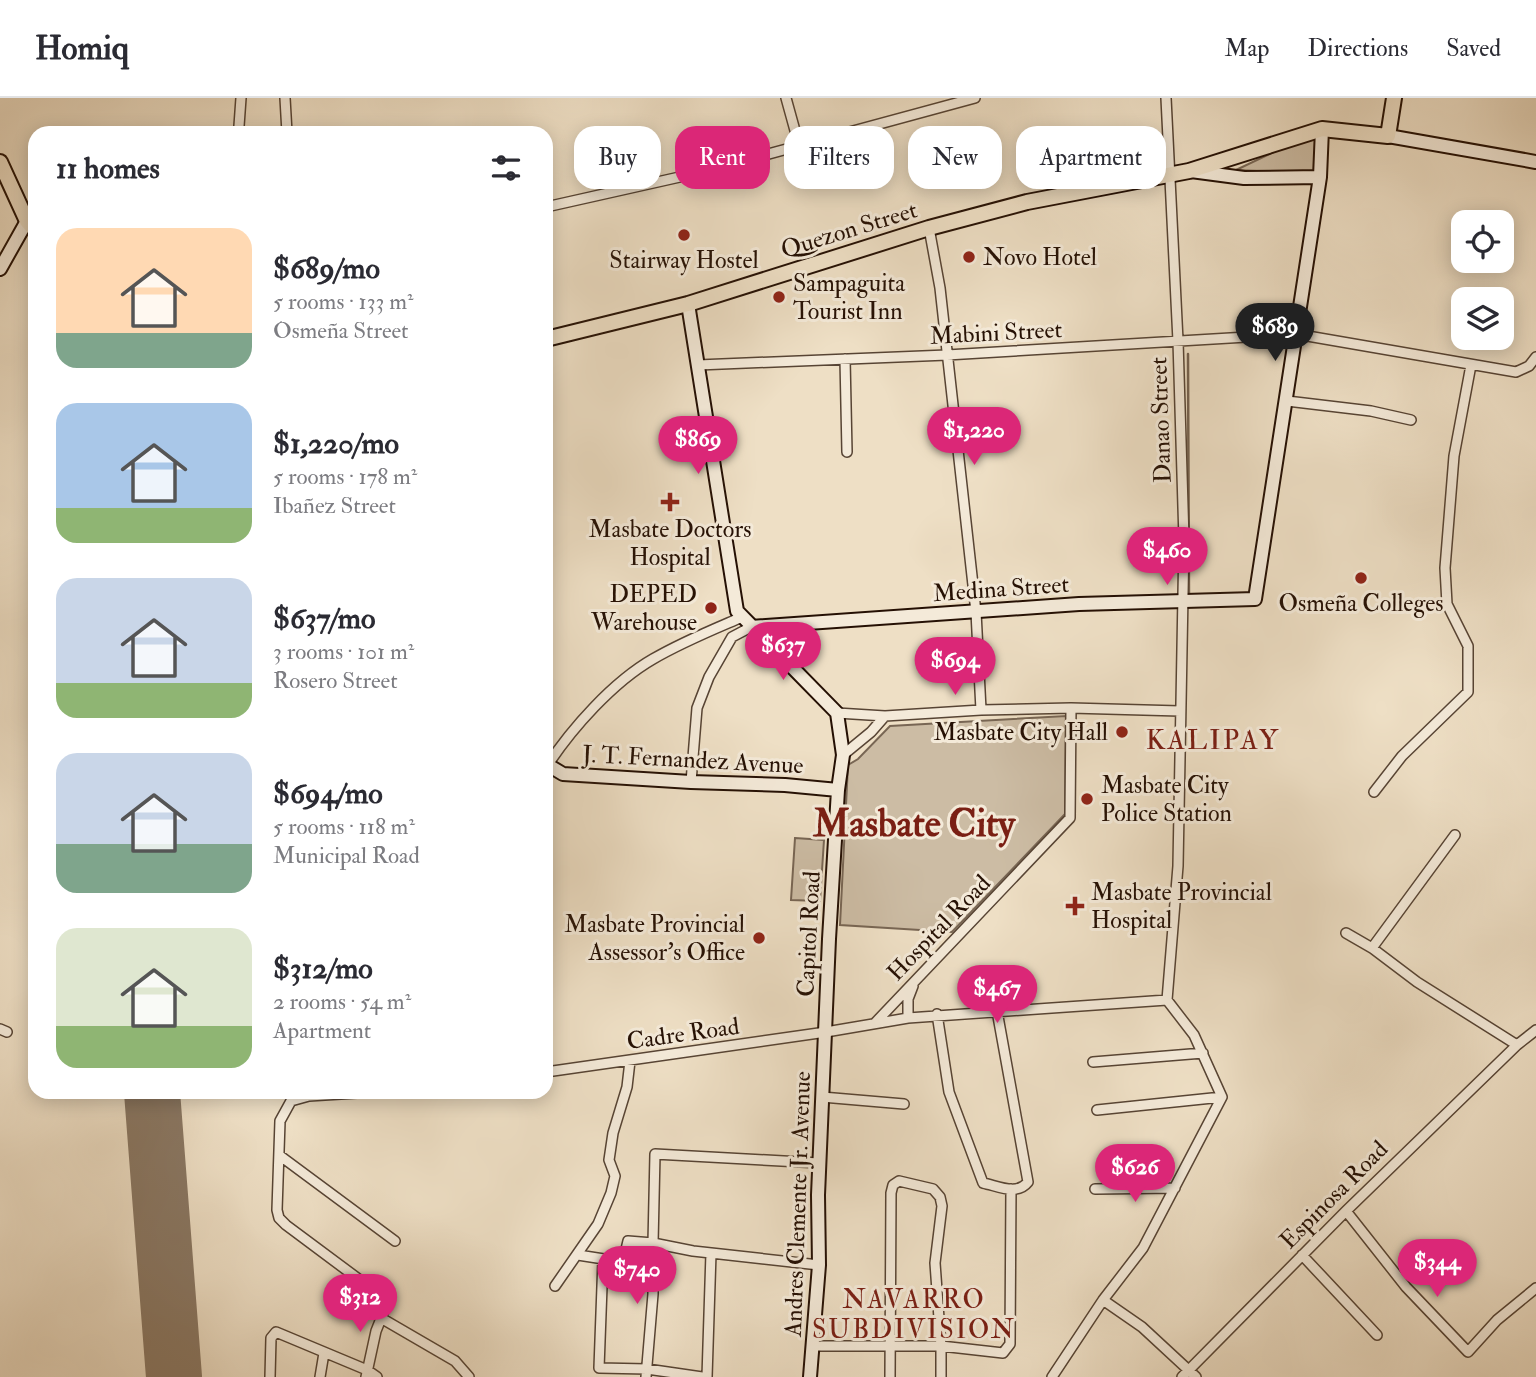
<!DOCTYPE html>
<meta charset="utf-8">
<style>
body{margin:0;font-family:"IM FELL Double Pica",serif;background:#f7f7f7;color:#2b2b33;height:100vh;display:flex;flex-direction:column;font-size:26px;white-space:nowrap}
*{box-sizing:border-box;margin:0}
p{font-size:23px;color:#7c7c81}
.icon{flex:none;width:38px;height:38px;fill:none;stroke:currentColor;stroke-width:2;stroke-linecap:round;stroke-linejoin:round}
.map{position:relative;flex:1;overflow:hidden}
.sheet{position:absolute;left:28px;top:28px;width:525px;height:973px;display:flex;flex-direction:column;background:#fff;border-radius:21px;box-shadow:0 4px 18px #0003}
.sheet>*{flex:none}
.banner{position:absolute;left:574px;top:28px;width:665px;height:63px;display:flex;gap:14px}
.tools{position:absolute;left:1451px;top:112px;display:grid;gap:14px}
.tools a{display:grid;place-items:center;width:63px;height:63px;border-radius:14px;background:#fff;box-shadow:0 4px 18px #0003;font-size:35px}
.price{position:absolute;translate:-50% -60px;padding:0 16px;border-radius:24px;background:#db2777;color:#fff;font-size:23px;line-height:46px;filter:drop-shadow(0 2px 4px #0008)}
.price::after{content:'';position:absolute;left:50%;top:42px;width:21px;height:16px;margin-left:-10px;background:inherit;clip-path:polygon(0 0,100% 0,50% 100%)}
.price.active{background:#222;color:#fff}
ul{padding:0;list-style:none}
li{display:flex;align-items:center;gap:21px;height:175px;padding:0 28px}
li span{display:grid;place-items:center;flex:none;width:196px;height:140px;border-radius:21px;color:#555}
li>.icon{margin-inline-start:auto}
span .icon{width:84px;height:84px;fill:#fffc;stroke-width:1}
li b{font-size:30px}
h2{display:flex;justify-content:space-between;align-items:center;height:84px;padding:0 28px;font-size:30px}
.tag{padding:0 24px;border-radius:21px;background:#fff;box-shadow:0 4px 18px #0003;font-size:24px;line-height:63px}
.tag.active{background:#db2777;color:#fff}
header{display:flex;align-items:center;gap:42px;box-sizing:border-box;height:98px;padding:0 35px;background:#fff;border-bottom:2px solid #e1e1e2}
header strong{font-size:33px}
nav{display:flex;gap:38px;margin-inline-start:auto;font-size:24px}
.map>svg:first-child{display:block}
</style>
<header>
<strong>Homiq</strong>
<nav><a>Map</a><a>Directions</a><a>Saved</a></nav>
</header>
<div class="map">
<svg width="1536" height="1279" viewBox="0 0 1536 1279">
<rect width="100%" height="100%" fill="#eedfc5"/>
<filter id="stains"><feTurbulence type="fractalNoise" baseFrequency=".00286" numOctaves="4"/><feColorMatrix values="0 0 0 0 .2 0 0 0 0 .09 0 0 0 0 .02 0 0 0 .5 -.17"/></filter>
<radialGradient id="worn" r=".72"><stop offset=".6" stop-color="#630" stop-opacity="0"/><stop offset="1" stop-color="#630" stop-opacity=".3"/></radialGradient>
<path fill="#ccbca4" stroke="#786654" stroke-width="2" d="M1316,34L1314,76L1236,72Z
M1066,618L1065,716L952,834L840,827L848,667L858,661L890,628Z
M795,740L824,742L820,803L791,802Z"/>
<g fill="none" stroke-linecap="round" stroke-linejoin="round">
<path stroke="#756250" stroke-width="2.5" d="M1188,256L1189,500"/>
<path stroke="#8a7864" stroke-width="56" d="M152,994L174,1279"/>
<g stroke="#574434" stroke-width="12">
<path id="street" d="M285,0L287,35
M786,0L799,47
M1166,0L1178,243L1184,442L1178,768L1167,902
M239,28L241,0
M546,109L702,74L975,0
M929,130L940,190L976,514L981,612
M845,261L847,354
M698,267L947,257L1296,236L1516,274L1529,268L1536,259
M1287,303L1371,313L1411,322
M837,615L885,618L981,612L1071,610L1180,613
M843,657L871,634L885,618
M547,668C572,630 613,584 653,561C682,544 712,532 742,519
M691,684L697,610L709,579L732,539L751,529
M1374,694L1402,658L1468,594V548L1447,506L1445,470L1454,358L1471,267
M1346,835L1372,850L1417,884L1517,947
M1372,850L1455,737
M937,916L949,994L983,1085C998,1088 1017,1098 1028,1084L997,913
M908,920V901L913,888
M875,925L1070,720L1071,610
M0,931L7,934
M1093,964L1203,955
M546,974L826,934L908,920L1167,902
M822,999L904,1006
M1097,1012L1222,999
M279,1057L395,1143
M1095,1091L1175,1090
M1346,1113L1406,1189L1468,1254L1497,1222L1536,1190
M578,1157L623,1164L628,1143L653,1145L655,1056L819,1065
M1302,1157L1377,1237
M603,1161L599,1270L647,1271L702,1279
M555,1188L598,1126L611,1095L615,1078L609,1062L613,1035L627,989L630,963
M1103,1202L1142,1229L1196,1279
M381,1220L455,1263L469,1279
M814,1248H941L935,1165L942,1108L940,1099L933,1091L899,1083L893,1087L891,1095L890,1279
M270,1279L271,1240L276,1234L367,1272L377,1279
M320,1279L324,1255
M366,1279L376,1233L388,1203L286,1127L279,1120L277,1112L280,1023L291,1003L309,998L373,994
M646,1279L653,1196V1145L693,1153L819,1167
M707,1279L711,1155
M941,1279V1248L1003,1255L1010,1246L1011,1091
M1052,1279L1103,1202L1143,1150L1222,999L1194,937L1167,902
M1182,1279L1346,1113L1517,947L1536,932"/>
</g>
<g stroke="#251004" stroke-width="16">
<path id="secondary" d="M1388,38L1536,64
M1191,73L1244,80L1320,79
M0,171L27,123
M688,206L737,513L837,615L843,657L838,692L829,841L818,1097L819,1167L810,1279
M751,529L1079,506L1255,501L1320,79L1322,31
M546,661L548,667L563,676L691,684L785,687L838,692"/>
</g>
<g stroke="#251004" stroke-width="18">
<path id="primary" d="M0,64L27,123L35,132
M546,241L688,206L929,130L1027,104L1189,73L1322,31L1388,38L1394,0"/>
</g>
<use href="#street" stroke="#f4ead9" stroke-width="9"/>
<use href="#secondary" stroke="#f4ead9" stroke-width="12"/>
<use href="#primary" stroke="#eedfc5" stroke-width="14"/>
</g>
<g fill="#8f2418" stroke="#f4ead9" stroke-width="2.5">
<circle cx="684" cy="137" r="7"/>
<circle cx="969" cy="159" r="7"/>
<circle cx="779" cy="199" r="7"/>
<path d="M666.5 393.5h7v7h7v7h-7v7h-7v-7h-7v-7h7z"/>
<circle cx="1361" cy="480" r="7"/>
<circle cx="711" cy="510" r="7"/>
<circle cx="1122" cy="634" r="7"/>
<circle cx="1087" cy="701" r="7"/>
<path d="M1071.5 797.5h7v7h7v7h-7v7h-7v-7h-7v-7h7z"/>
<circle cx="759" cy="840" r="7"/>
</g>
<g text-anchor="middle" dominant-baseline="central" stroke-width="6" stroke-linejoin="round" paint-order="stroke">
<g font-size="24" fill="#251004" stroke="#f4ead9">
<text transform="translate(849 132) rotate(-17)">Quezon Street</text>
<text transform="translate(996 235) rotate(-3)">Mabini Street</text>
<text transform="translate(1161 322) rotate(-92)">Danao Street</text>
<text transform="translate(1001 491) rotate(-4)">Medina Street</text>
<text transform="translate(693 662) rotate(3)">J. T. Fernandez Avenue</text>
<text transform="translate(939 830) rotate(-46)">Hospital Road</text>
<text transform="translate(809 836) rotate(-87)">Capitol Road</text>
<text transform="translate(683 936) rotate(-8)">Cadre Road</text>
<text transform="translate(1334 1097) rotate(-45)">Espinosa Road</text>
<text transform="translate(798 1106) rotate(-88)">Andres Clemente Jr. Avenue</text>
</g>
<g font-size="24" fill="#251004" stroke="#f4ead9" text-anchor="start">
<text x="983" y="159">Novo Hotel</text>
<text x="684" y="162" text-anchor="middle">Stairway Hostel</text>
<text x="793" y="185">Sampaguita<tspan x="793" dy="28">Tourist Inn</tspan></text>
<text x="670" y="431" text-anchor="middle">Masbate Doctors<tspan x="670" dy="28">Hospital</tspan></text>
<text x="697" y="496" text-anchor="end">DEPED<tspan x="697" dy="28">Warehouse</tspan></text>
<text x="1361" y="505" text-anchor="middle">Osmeña Colleges</text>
<text x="1108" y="634" text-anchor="end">Masbate City Hall</text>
<text x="1101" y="687">Masbate City<tspan x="1101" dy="28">Police Station</tspan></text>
<text x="1091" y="794">Masbate Provincial<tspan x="1091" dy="28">Hospital</tspan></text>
<text x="745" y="826" text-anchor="end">Masbate Provincial<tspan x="745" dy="28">Assessor's Office</tspan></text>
</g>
<g font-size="26" letter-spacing="2" fill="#7a1f14" stroke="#f4ead9">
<text x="914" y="1202">NAVARRO<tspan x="914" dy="30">SUBDIVISION</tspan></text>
</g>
<g font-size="28" letter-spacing="2" fill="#7a1f14" stroke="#f4ead9">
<text x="1213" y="642">KALIPAY</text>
</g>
<g font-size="38" font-weight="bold" fill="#7a1f14" stroke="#f4ead9">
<text x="914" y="726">Masbate City</text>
</g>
</g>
<rect width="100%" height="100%" filter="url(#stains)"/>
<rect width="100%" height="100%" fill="url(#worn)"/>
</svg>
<div class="tools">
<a><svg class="icon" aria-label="locate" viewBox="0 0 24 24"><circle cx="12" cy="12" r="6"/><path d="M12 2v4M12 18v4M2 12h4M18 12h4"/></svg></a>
<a><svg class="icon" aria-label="layers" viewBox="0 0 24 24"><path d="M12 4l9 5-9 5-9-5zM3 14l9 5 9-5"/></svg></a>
</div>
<b class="price active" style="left:1275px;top:265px">$689</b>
<b class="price" style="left:974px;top:369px">$1,220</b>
<b class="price" style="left:698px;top:378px">$869</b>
<b class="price" style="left:1167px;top:489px">$460</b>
<b class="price" style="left:783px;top:584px">$637</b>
<b class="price" style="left:955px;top:599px">$694</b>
<b class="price" style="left:997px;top:927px">$467</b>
<b class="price" style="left:1135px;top:1106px">$626</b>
<b class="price" style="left:1437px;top:1201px">$344</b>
<b class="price" style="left:637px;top:1208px">$740</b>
<b class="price" style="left:360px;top:1236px">$312</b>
<div class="banner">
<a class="tag">Buy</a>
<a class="tag active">Rent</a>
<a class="tag">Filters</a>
<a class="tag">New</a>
<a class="tag">Apartment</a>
</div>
<section class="sheet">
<h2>11 homes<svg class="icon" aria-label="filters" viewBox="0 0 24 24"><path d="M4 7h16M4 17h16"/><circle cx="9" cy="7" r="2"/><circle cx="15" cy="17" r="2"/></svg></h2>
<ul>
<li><span style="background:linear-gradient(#ffd9b3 75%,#7fa58c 0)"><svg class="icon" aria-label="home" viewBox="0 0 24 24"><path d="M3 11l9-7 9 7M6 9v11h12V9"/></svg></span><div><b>$689/mo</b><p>5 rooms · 133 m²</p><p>Osmeña Street</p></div></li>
<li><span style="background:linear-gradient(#a9c7e8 75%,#8fb573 0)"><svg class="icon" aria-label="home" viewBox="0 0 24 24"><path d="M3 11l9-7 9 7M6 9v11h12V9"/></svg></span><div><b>$1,220/mo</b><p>5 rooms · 178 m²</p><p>Ibañez Street</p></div></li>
<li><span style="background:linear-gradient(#c9d6e8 75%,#8fb573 0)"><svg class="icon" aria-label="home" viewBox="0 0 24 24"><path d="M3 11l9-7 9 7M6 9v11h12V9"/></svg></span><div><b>$637/mo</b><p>3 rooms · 101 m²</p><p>Rosero Street</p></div></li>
<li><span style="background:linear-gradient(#c9d6e8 65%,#7fa58c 0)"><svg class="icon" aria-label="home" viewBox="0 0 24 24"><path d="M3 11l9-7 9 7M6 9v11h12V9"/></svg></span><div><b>$694/mo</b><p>5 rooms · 118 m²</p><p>Municipal Road</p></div></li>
<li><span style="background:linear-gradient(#dfe7d0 70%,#8fb573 0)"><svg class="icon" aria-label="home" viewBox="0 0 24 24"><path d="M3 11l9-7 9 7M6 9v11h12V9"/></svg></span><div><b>$312/mo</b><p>2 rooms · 54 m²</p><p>Apartment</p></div></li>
</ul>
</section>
</div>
